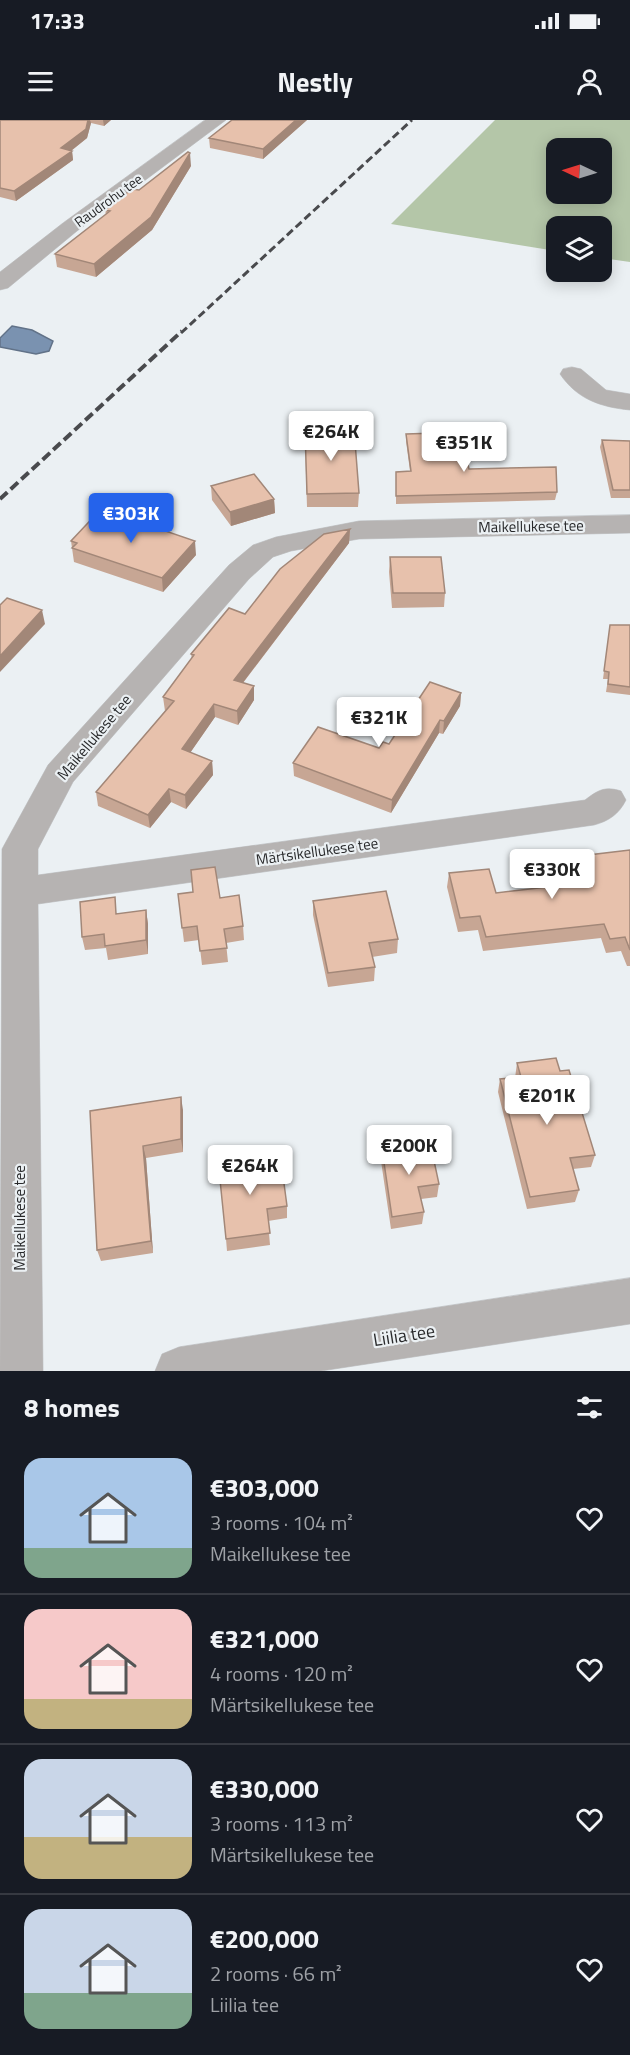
<!DOCTYPE html>
<meta charset="utf-8">
<style>
body{margin:0;font-family:"Titillium Web",sans-serif;background:#20242c;color:#f1f3f6;height:100vh;display:flex;flex-direction:column;font-size:22px;white-space:nowrap}
*{box-sizing:border-box;margin:0}
p{font-size:20px;color:#9ea1a6}
.icon{flex:none;width:33px;height:33px;fill:none;stroke:currentColor;stroke-width:2;stroke-linecap:round;stroke-linejoin:round}
.map{position:relative;height:1251px;overflow:hidden}
.drawer{display:flex;flex-direction:column;background:#171b24;flex:1}
.drawer>*{flex:none}
.needle{width:39px;rotate:274deg}
.controls{position:absolute;left:546px;top:18px;display:grid;gap:12px}
.controls a{display:grid;place-items:center;width:66px;height:66px;border-radius:12px;background:#171b24;box-shadow:0 3px 15px #0003;font-size:30px}
.price{position:absolute;translate:-50% -51px;padding:0 14px;border-radius:6px;background:#fff;color:#222;font-size:20px;line-height:39px;filter:drop-shadow(0 2px 3px #0008)}
.price::after{content:'';position:absolute;left:50%;top:36px;width:18px;height:14px;margin-left:-9px;background:inherit;clip-path:polygon(0 0,100% 0,50% 100%)}
.price.selected{background:#2563eb;color:#fff}
ul{padding:0;list-style:none}
li{display:flex;align-items:center;gap:18px;height:150px;padding:0 24px}
li+li{border-top:2px solid #363941}
li span{display:grid;place-items:center;flex:none;width:168px;height:120px;border-radius:18px;color:#555}
li>.icon{margin-inline-start:auto}
span .icon{width:72px;height:72px;fill:#fffc;stroke-width:1}
li b{font-size:26px}
h2{display:flex;justify-content:space-between;align-items:center;height:72px;padding:0 24px;font-size:26px}
.status{display:flex;justify-content:space-between;align-items:center;height:42px;padding:0 30px;background:#171b24;direction:ltr}
.status svg{height:16px;fill:currentColor}
header{display:flex;justify-content:space-between;align-items:center;height:78px;padding:0 24px;background:#171b24;font-size:27px;font-weight:700}
.map>svg:first-child{display:block}
</style>
<div class="status"><b>17:33</b><svg viewBox="0 0 49 12"><path d="M0 12V9h3v3zM5 12V6h3v6zM10 12V3h3v9zM15 12V0h3v12zM26 1h20v11H26zM47 4h2v5h-2z"/></svg></div>
<header><svg class="icon" aria-label="menu" viewBox="0 0 24 24"><path d="M4 6h16M4 12h16M4 18h16"/></svg>Nestly<svg class="icon" aria-label="person" viewBox="0 0 24 24"><circle cx="12" cy="8" r="4"/><path d="M4 21q1-7 8-7t8 7"/></svg></header>
<div class="map">
<svg width="630" height="1251" viewBox="0 0 630 1251">
<rect width="100%" height="100%" fill="#ebf0f3"/>
<path fill="#b4c6a8" fill-rule="evenodd" d="M495,0H630V142L602,138V106H556V131L391,104ZM556,28H602V74H556Z"/>
<path fill="#7a92b0" stroke="#617288" stroke-width="1.5" d="M12,206L32,210L53,221L49,231L36,234L0,227V218Z"/>
<g fill="none" stroke-linecap="round" stroke-linejoin="round">
<g stroke="#c8cccf" stroke-width="1">
<path id="minor" d="M205,0H226L77,111L8,168L0,170V152L63,103Z
M572,247L581,249L606,270L630,274V290C600,287 577,279 560,254L563,249Z
M630,395V413L359,419L291,431L273,437L249,459L73,662L38,729V755L585,680C598,670 605,666 621,671L626,680C619,694 609,701 594,705L38,784L43,1251H0L2,729L48,645L229,445L253,425L276,417L359,401Z
M630,1158V1204L321,1251H155L162,1234L179,1227Z"/>
</g>
<use href="#minor" fill="#b6b3b2" fill-rule="evenodd"/>
<path stroke="#494a4d" stroke-width="3" stroke-dasharray="8 4" stroke-linecap="butt" d="M181,213L412,0"/>
<path stroke="#494a4d" stroke-width="4" stroke-dasharray="10 4.5" stroke-linecap="butt" d="M0,379L182,211"/>
</g>
<path fill="#c7a694" d="M0,0H111L104,6L91,3L87,18L71,31H72L73,40L16,81L0,77Z
M232,0H307L263,39L210,28L209,18Z
M191,46L152,110L96,157L57,147L55,134L106,95L105,90L139,70Z
M406,314L438,325L469,349L557,372L555,380L396,384V352L410,351L406,321Z
M602,320L630,321V378H611L600,327Z
M305,323L359,373L358,387H307Z
M211,366L274,379L275,393L231,406L212,380Z
M350,409L349,423L243,563L254,580L238,605L215,597L190,633L212,641L213,655L186,689L171,682L150,708L98,686L96,672L165,591L163,577L192,539L191,534L245,494Z
M71,421L196,435L163,472L74,442Z
M390,437L445,473L444,487L392,488L389,452Z
M610,505H630V575L606,572L608,559H603Z
M461,573L460,586L443,614L439,613L391,693L294,656L293,643L379,628L389,624Z
M630,730V846H627L621,831L606,833L601,818L483,831L478,810L458,812L447,767L449,753L496,773L581,763L577,750L580,736Z
M178,774L220,778L243,806L244,820L226,823L228,842L202,845L199,820L184,822Z
M313,781L398,819L397,833L372,837L375,847L374,861L328,867L313,795Z
M146,790L148,804V834L108,840L106,828L85,830L82,817L118,794Z
M517,943L560,951L595,1035L591,1047L573,1049L579,1070L575,1082L527,1089L498,972L500,959L515,958Z
M183,990V1032L146,1038L153,1133L101,1141L97,1130L90,991Z
M382,1029L439,1064L437,1077L421,1079L424,1092L422,1104L391,1109L381,1041Z
M245,1045L287,1086V1098L268,1101L270,1125L227,1131L226,1119Z"/>
<path fill="#a28778" d="M88,0H90L91,3L87,18L62,38L61,28Z
M103,0H111L104,6Z
M296,0H307L263,39V29Z
M72,31L73,40L16,81L14,71Z
M190,33L191,46L152,110L96,157L94,144Z
M274,379L275,393L231,406L230,392Z
M350,409L349,423L235,573L234,560Z
M195,421L196,435L163,472L162,458Z
M42,490L45,504L0,552V536Z
M254,566V580L238,605L237,591Z
M461,573L460,586L443,614L444,601Z
M214,584L215,597L183,643L182,629Z
M440,600L439,613L391,693L392,680Z
M212,641L213,655L186,689L185,675Z
M169,669L171,682L150,708L148,695Z
M146,790L148,804V834L146,820Z
M181,977L183,990V1032L181,1019Z
M143,1026L146,1038L153,1133L151,1121Z"/>
<path fill="#e7c1ac" stroke="#a28778" stroke-width="1.5" d="M0,0H88L86,9L61,28L72,31L14,71L0,68Z
M232,0H296L263,29L209,18Z
M188,32L190,33L151,97L94,144L55,134L110,91L105,90L132,69L139,70Z
M354,309L359,373L307,374L305,310Z
M437,313L438,325H464L469,349L556,347L557,372L396,376V352L411,351L406,314Z
M602,320L630,321V370H613Z
M254,354L274,379L230,392L211,366Z
M101,389L195,421L162,458L72,428L77,423L71,421Z
M350,409L234,560L254,566L237,591L214,584L182,629L212,641L185,675L169,669L148,695L96,672L174,581L163,577L194,535L191,534L229,488L245,494L280,449L324,414Z
M390,437H441L445,473H393Z
M7,478L42,490L0,536V485Z
M610,505H630V567L608,564L609,552L604,551Z
M430,562L461,573L444,601L440,600L392,680L293,643L318,607L379,628L383,622L389,624Z
M630,730V830L625,817L610,819L604,804L486,817L480,796L460,798L449,753L489,749L496,773L590,762L580,736Z
M215,747L220,778L239,775L243,806L224,809L227,828L200,831L197,806L182,808L178,774L193,772L191,750Z
M386,771L398,819L369,823L375,847L328,853L313,781Z
M115,777L116,794L146,790V820L105,826L104,814L82,817L80,782Z
M556,938L560,951L569,950L595,1035L570,1038L579,1070L530,1077L500,959L521,957L517,943Z
M181,977V1019L143,1026L151,1121L97,1130L90,991Z
M430,1022L439,1064L418,1067L424,1092L392,1097L382,1029Z
M245,1037V1045L281,1041L287,1086L267,1089L270,1113L226,1119L218,1040Z"/>
<g text-anchor="middle" dominant-baseline="central" stroke-width="4.5" stroke-linejoin="round" paint-order="stroke">
<g font-size="14" fill="#28292b" stroke="#ebf0f3">
<text transform="translate(108 80) rotate(-36)">Raudrohu tee</text>
</g>
<g font-size="15" fill="#28292b" stroke="#ebf0f3">
<text transform="translate(531 406) rotate(-1)">Maikellukese tee</text>
<text transform="translate(94 617) rotate(-50)">Maikellukese tee</text>
<text transform="translate(317 731) rotate(-8)">Märtsikellukese tee</text>
<text transform="translate(19 1098) rotate(-90)">Maikellukese tee</text>
</g>
<g font-size="18" fill="#28292b" stroke="#ebf0f3">
<text transform="translate(404 1215) rotate(-9)">Liilia tee</text>
</g>
</g>
</svg>
<div class="controls">
<a><svg class="needle" viewBox="-14 -14 28 28"><path d="M0-13l5 13h-10z" fill="#e53935"/><path d="M0 13l5-13h-10z" fill="#9ea1a6"/></svg></a>
<a><svg class="icon" aria-label="layers" viewBox="0 0 24 24"><path d="M12 4l9 5-9 5-9-5zM3 14l9 5 9-5"/></svg></a>
</div>
<b class="price" style="left:331px;top:342px">€264K</b>
<b class="price" style="left:464px;top:353px">€351K</b>
<b class="price selected" style="left:131px;top:424px">€303K</b>
<b class="price" style="left:379px;top:628px">€321K</b>
<b class="price" style="left:552px;top:780px">€330K</b>
<b class="price" style="left:547px;top:1006px">€201K</b>
<b class="price" style="left:409px;top:1056px">€200K</b>
<b class="price" style="left:250px;top:1076px">€264K</b>
</div>
<section class="drawer">
<h2>8 homes<svg class="icon" aria-label="filters" viewBox="0 0 24 24"><path d="M4 7h16M4 17h16"/><circle cx="9" cy="7" r="2"/><circle cx="15" cy="17" r="2"/></svg></h2>
<ul>
<li><span style="background:linear-gradient(#a9c7e8 75%,#7fa58c 0)"><svg class="icon" aria-label="home" viewBox="0 0 24 24"><path d="M3 11l9-7 9 7M6 9v11h12V9"/></svg></span><div><b>€303,000</b><p>3 rooms · 104 m²</p><p>Maikellukese tee</p></div><svg class="icon" aria-label="heart" viewBox="0 0 24 24"><path d="M12 20l-8-8c-3-5 5-10 8-4 3-6 11-1 8 4z"/></svg></li>
<li><span style="background:linear-gradient(#f6c9c9 75%,#c2b280 0)"><svg class="icon" aria-label="home" viewBox="0 0 24 24"><path d="M3 11l9-7 9 7M6 9v11h12V9"/></svg></span><div><b>€321,000</b><p>4 rooms · 120 m²</p><p>Märtsikellukese tee</p></div><svg class="icon" aria-label="heart" viewBox="0 0 24 24"><path d="M12 20l-8-8c-3-5 5-10 8-4 3-6 11-1 8 4z"/></svg></li>
<li><span style="background:linear-gradient(#c9d6e8 65%,#c2b280 0)"><svg class="icon" aria-label="home" viewBox="0 0 24 24"><path d="M3 11l9-7 9 7M6 9v11h12V9"/></svg></span><div><b>€330,000</b><p>3 rooms · 113 m²</p><p>Märtsikellukese tee</p></div><svg class="icon" aria-label="heart" viewBox="0 0 24 24"><path d="M12 20l-8-8c-3-5 5-10 8-4 3-6 11-1 8 4z"/></svg></li>
<li><span style="background:linear-gradient(#c9d6e8 70%,#7fa58c 0)"><svg class="icon" aria-label="home" viewBox="0 0 24 24"><path d="M3 11l9-7 9 7M6 9v11h12V9"/></svg></span><div><b>€200,000</b><p>2 rooms · 66 m²</p><p>Liilia tee</p></div><svg class="icon" aria-label="heart" viewBox="0 0 24 24"><path d="M12 20l-8-8c-3-5 5-10 8-4 3-6 11-1 8 4z"/></svg></li>
</ul>
</section>
